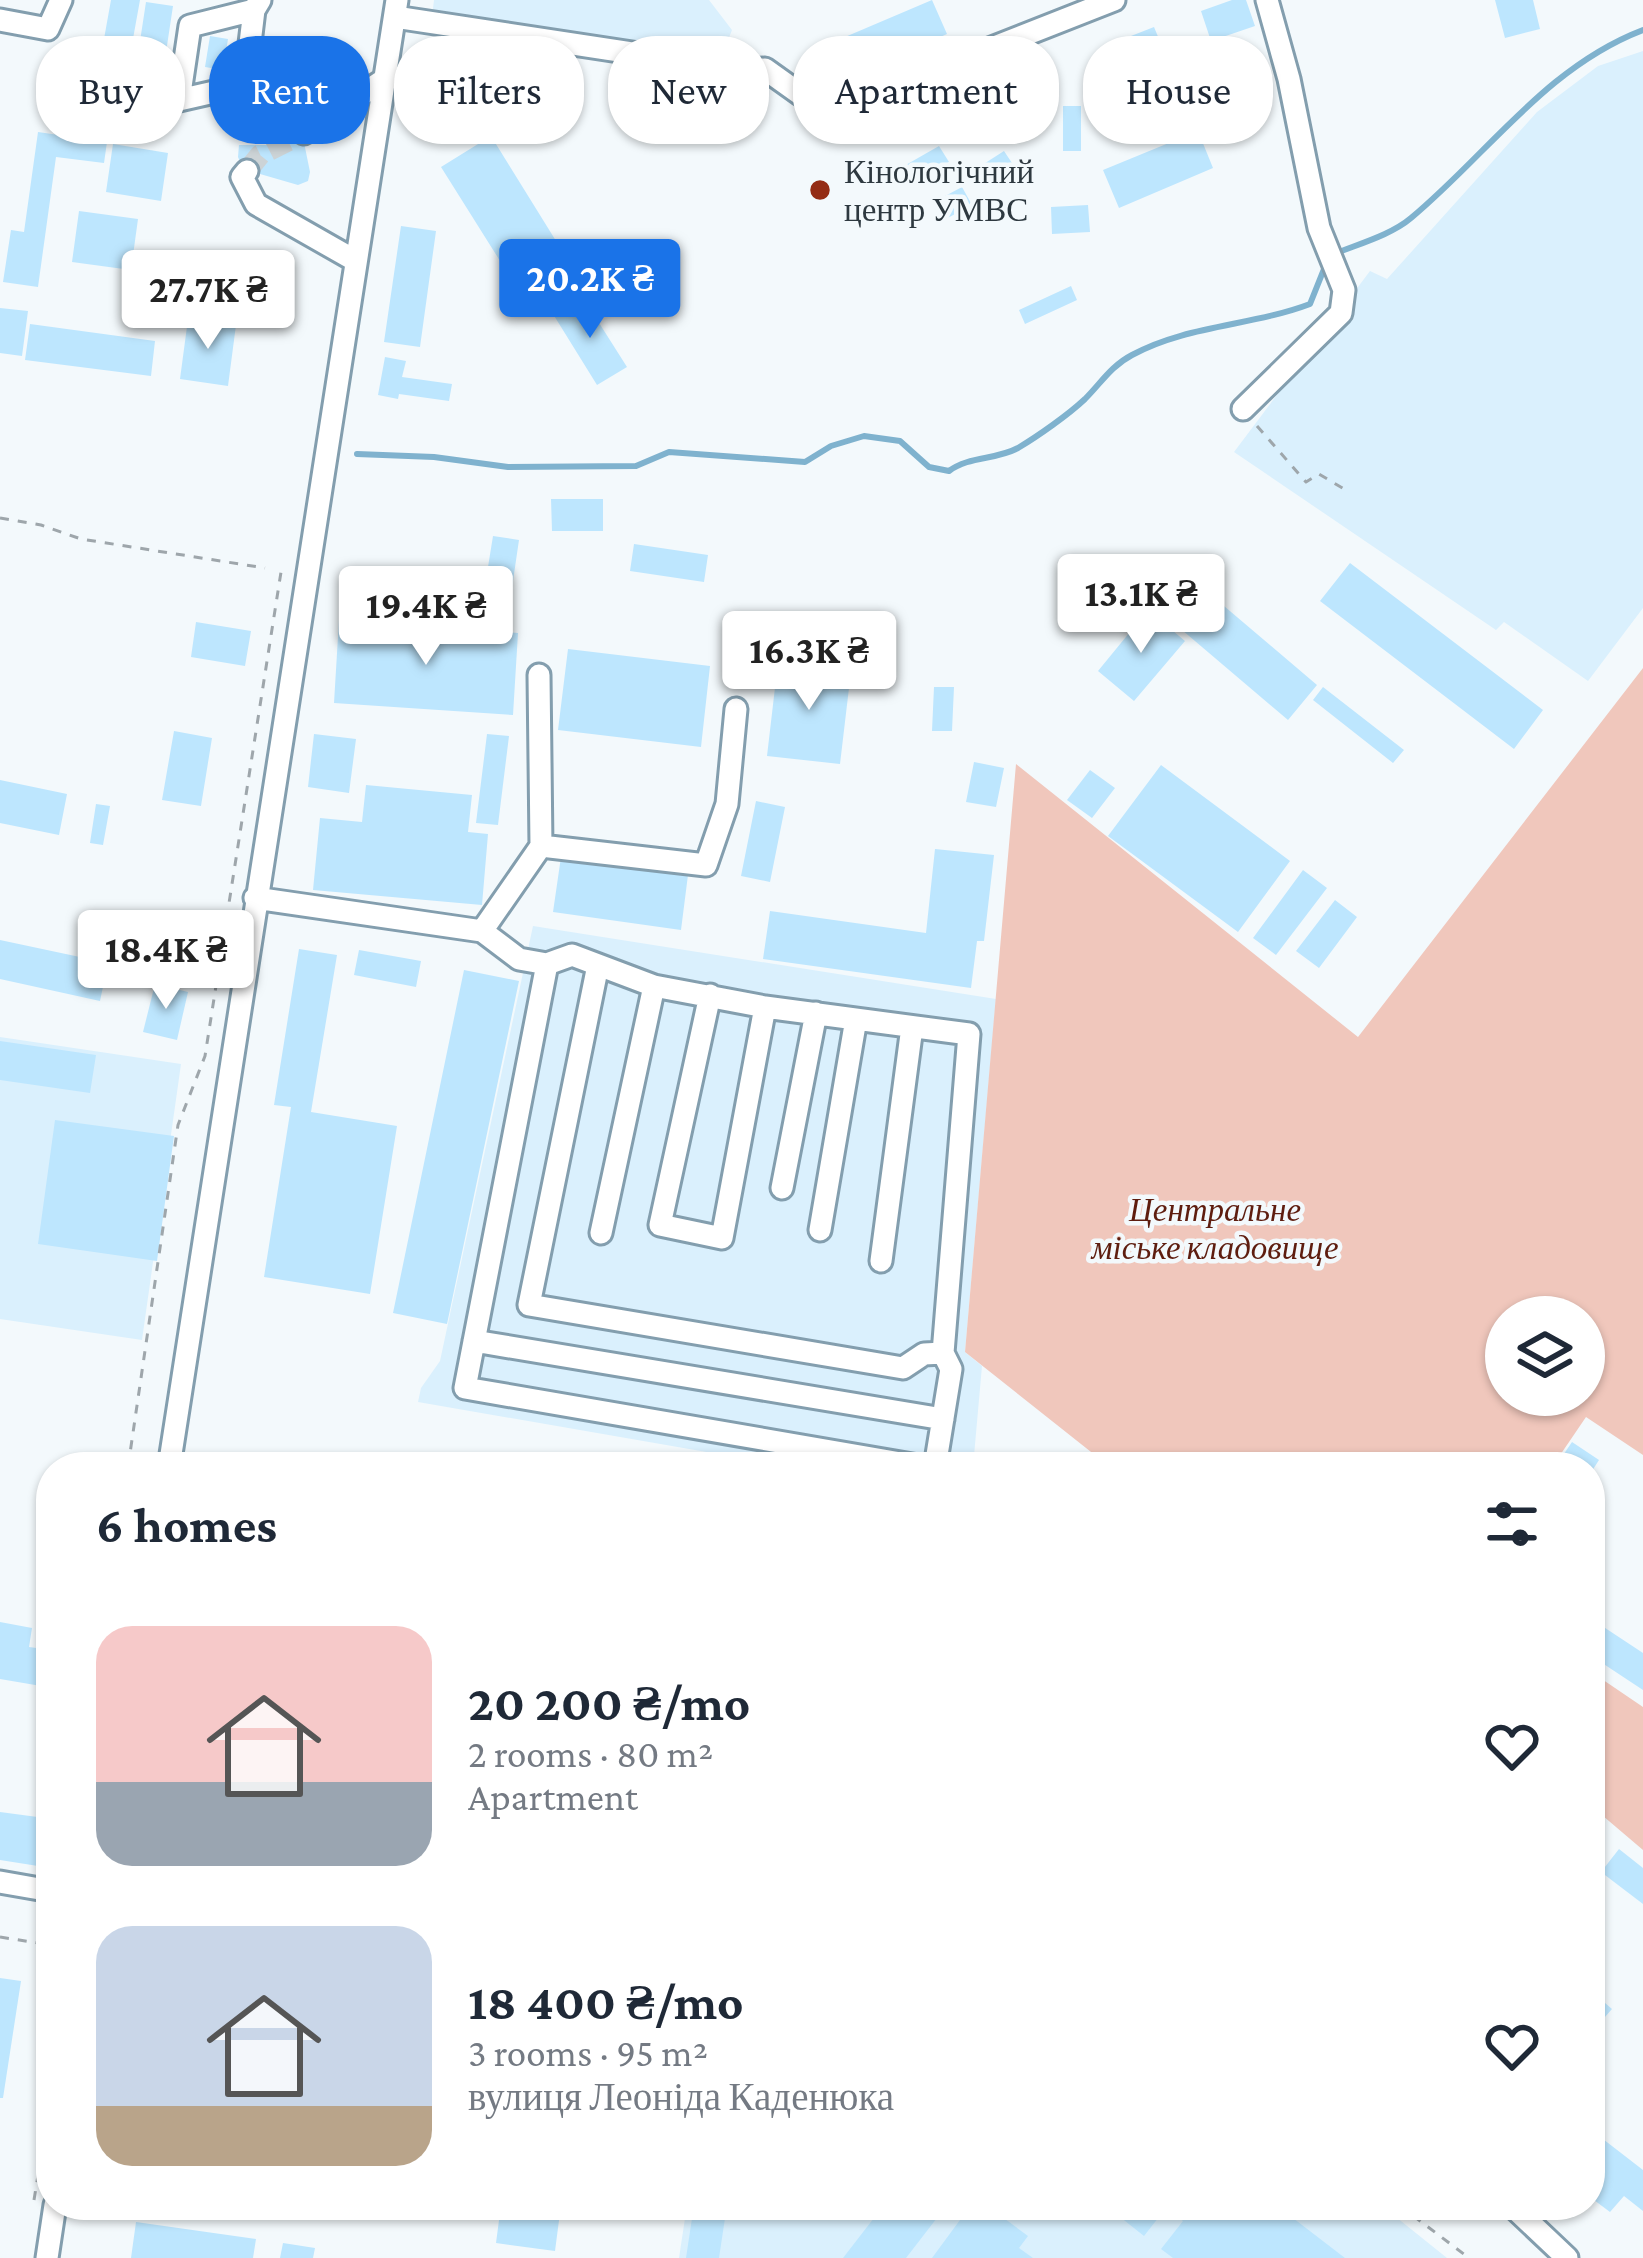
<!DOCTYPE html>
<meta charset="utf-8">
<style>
body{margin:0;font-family:"Crimson Pro",serif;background:#f2f2f3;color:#1f2937;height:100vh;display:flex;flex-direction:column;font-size:45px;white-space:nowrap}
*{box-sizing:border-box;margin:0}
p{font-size:39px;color:#747a83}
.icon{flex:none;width:66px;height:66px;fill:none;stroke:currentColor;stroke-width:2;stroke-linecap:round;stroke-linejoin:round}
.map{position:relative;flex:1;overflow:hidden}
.side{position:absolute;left:36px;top:1452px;width:1569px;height:768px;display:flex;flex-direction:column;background:#fff;border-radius:48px;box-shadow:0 3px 9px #0004}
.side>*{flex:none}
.hud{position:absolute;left:36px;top:36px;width:1572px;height:108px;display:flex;gap:24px}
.buttons{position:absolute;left:1485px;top:1296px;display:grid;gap:24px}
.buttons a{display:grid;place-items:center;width:120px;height:120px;border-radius:50%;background:#fff;box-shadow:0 3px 9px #0004;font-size:60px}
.price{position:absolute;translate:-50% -102px;padding:0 27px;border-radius:12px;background:#fff;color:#222;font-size:39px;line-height:78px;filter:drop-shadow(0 3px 6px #0008)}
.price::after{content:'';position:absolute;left:50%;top:72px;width:36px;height:27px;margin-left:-18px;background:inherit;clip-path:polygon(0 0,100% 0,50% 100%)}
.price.current{background:#1a73e8;color:#fff}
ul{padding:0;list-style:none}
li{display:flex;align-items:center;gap:36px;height:300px;padding:0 60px}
li span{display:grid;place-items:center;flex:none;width:336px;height:240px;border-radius:36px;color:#555}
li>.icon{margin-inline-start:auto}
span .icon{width:144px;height:144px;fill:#fffc;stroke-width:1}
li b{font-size:51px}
h2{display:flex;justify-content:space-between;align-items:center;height:144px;padding:0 60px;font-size:51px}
.tag{padding:0 42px;border-radius:48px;background:#fff;box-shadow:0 3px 9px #0004;font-size:42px;line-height:108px}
.tag.current{background:#1a73e8;color:#fff}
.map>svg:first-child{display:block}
</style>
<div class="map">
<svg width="1643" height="2258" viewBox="0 0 1643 2258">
<rect width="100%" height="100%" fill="#f3f9fc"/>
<path fill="#daf0fd" d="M434,0H709L732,30L720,60L432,17Z
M1643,51V608L1588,681L1504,622L1496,630L1234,452L1370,271L1387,279L1537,112L1598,66Z
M533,926L996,999L965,1352L982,1366L973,1467H793L418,1402L421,1388L440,1361Z
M0,1037L181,1064L142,1340L0,1319Z
M687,2205H1381L1447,2258H679Z"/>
<path fill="#f0c7bc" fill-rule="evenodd" d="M1643,668V1455L1586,1417L1552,1467H1110L965,1352L1016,764L1358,1037ZM1506,1317H1584V1395H1506Z
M1590,1671L1643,1707V1850L1596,1810L1590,1818Z"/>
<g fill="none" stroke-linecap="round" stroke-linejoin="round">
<path stroke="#7fb2ce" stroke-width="6" d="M1334,254C1358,244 1391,235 1411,218C1488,154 1546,67 1643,30
M357,454L434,457L508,467L636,466L669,452L805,462L831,446L864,436L900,441L929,467L949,471C969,456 996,460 1018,448C1038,436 1068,415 1085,399C1101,383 1111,366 1132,355C1187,325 1252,326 1310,304L1326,264"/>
</g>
<path fill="#bde6fe" d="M111,0H140L123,94L95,89Z
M932,0L947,34L860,72L845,37Z
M1232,0H1246L1255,26L1211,41L1201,11Z
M1495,0H1533L1540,29L1505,38Z
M146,2L173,6L158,105L131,100Z
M1154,27L1179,87L1133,106L1108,45Z
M210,36L228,39L223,70L205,67Z
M300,68L315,98L307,110L297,108L310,172L308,181L298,185L243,169L238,157L239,145H266L278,134L282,110L270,117L257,93Z
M1024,69L1038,102L991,120L978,88Z
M469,91L483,124L460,134L445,101Z
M1063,106H1081V151H1063Z
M1198,131L1213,168L1119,208L1103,170Z
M38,132L107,142L104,163L56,157L38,287L3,282L11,230L24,232Z
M491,136L561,249L512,280L441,167Z
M113,144L168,153L161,201L106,192Z
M939,146L949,162L913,183L904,166Z
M1004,151L1016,169L992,186L979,167Z
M962,187L972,205L942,221L932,203Z
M1088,205L1090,232L1052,234L1051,207Z
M79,211L138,219L131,270L72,262Z
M401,226L436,231L420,347L384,342Z
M1071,286L1077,300L1025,324L1019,310Z
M582,296L627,367L597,385L553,314Z
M0,308L28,311L22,356L0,353Z
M188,319L236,325L228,386L180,379Z
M30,324L155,341L151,376L25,360Z
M385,357L406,361L402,377L452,384L449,401L399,394L398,399L378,395Z
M551,499H603V531H552Z
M493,536L519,540L509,608L482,604Z
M634,544L708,555L704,582L630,571Z
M1350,563L1543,710L1514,749L1320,601Z
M1191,578L1317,685L1288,720L1162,613Z
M1148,610L1185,641L1134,701L1098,671Z
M339,620L518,633L513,715L334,703Z
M196,622L251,631L245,666L191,657Z
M568,649L710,666L701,747L558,730Z
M778,662L851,671L840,764L767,756Z
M934,687H954L952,731H932Z
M1323,687L1404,750L1393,763L1313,700Z
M174,731L212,738L201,806L162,800Z
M314,734L356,739L349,793L308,787Z
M487,734L509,736L498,825L476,823Z
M974,762L1004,768L996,807L966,802Z
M1161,765L1290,861L1238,932L1108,836Z
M1090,770L1115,788L1092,818L1067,800Z
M0,780L67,794L59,835L0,823Z
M366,785L472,795L468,832L488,834L482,905L313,890L320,818L362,822Z
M756,801L785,807L770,882L741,876Z
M96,804L110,806L103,845L90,843Z
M935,849L994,855L984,941H977L971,988L763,959L770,911L926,933Z
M562,850L689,867L681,930L553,912Z
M1303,870L1327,888L1276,955L1253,938Z
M1335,900L1357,917L1319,968L1296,951Z
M140,927L195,935L193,954L137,946Z
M0,940L108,963L100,1001L0,979Z
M299,949L337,955L311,1112L397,1126L370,1294L264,1277L291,1107L274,1105Z
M359,950L421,961L416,987L354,975Z
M464,970L519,981L447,1324L393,1313Z
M155,984L188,992L177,1040L143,1032Z
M0,1041L96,1055L90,1093L0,1080Z
M55,1120L174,1136L157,1261L38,1244Z
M1572,1442L1599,1460L1590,1474V1467H1555Z
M1590,1618L1643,1653V1690L1590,1655Z
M0,1622L32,1628L29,1647L51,1650L47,1687L0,1679Z
M0,1812L45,1818L38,1866L0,1860Z
M1619,1849L1643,1868V1904L1601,1872Z
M0,1978L21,1981L3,2098H0Z
M1590,1990L1612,2009L1590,2034Z
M1590,2129L1643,2170V2211L1624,2196L1610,2212L1590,2197Z
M275,2205H321L320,2217L275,2210Z
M501,2205H561L555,2251L496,2243Z
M694,2205H727L719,2258H686Z
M884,2205H947L906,2258H843Z
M971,2205H986L1028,2236L1019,2248L1033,2258H932Z
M1105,2205H1276L1345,2258H1173L1161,2249L1183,2221L1166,2208L1144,2236Z
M136,2222L256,2239L253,2258H131Z
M283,2243L315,2248L313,2258H280Z"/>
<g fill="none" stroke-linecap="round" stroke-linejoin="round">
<path stroke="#ccd3d6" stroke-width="21" stroke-dasharray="21 10" stroke-linecap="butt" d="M247,171L260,155L304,133"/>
<g stroke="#839eae" stroke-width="27">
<path id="minor" d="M254,10L190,26L179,100L245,85L254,10L260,0
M395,17L744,70L765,69L800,94L824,104H849L1114,0
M0,20L48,29L61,0
M304,133L385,79
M247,171L242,177L256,204L356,261
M1243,409L1341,313L1344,290L1319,228L1289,79L1267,0
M541,846L706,865L727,804L736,709
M255,898L482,931L519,959L547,964L572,955L654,986L765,1007L969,1034L943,1353L951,1369L935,1467
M482,931L541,846L539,675
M547,964L465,1388L924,1467
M598,965L529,1305L903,1368L924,1354L943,1353
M710,995L660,1225L722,1238L765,1007
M782,1188L816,1013
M820,1230L856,1019
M601,1233L654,986
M881,1261L912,1027
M474,1341L943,1419
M169,1467L397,0
M0,1882L51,1891
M1511,2205L1567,2258
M47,2258L55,2205"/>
</g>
<path stroke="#9ea6ab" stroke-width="3" stroke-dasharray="9 9" stroke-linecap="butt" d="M1257,426L1306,482L1319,474L1344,489
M0,518L41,525L81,539L265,568
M128,1467L178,1125L205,1056L281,572
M0,1937L51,1945
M34,2200L51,2095
M1399,2205L1469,2258"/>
<use href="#minor" stroke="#fff" stroke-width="21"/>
</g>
<circle fill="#942c14" stroke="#f3f9fc" stroke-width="4.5" cx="820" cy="190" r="12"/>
<g text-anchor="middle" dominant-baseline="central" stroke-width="9" stroke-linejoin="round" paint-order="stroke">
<g font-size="33" fill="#2e3940" stroke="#f3f9fc" text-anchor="start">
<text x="844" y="171">Кінологічний<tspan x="844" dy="38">центр УМВС</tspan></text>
</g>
<g font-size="33" font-style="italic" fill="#5e1d0f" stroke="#f3f9fc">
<text x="1215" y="1209">Центральне<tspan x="1215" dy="38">міське кладовище</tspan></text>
</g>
</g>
</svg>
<div class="buttons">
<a><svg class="icon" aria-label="layers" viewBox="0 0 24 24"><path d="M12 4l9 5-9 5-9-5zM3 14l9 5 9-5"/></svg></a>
</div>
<b class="price current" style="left:590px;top:341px">20.2K ₴</b>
<b class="price" style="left:208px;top:352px">27.7K ₴</b>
<b class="price" style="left:1141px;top:656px">13.1K ₴</b>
<b class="price" style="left:426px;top:668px">19.4K ₴</b>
<b class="price" style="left:809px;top:713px">16.3K ₴</b>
<b class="price" style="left:166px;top:1012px">18.4K ₴</b>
<div class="hud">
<a class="tag">Buy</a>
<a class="tag current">Rent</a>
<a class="tag">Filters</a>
<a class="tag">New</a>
<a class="tag">Apartment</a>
<a class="tag">House</a>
</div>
<section class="side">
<h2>6 homes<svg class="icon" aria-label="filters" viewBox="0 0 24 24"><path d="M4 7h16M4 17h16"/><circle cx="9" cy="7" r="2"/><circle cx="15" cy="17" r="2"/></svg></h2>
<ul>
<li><span style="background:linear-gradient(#f6c9c9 65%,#9aa5b1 0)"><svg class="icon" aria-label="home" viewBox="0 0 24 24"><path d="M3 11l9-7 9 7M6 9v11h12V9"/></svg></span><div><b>20 200 ₴/mo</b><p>2 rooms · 80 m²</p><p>Apartment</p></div><svg class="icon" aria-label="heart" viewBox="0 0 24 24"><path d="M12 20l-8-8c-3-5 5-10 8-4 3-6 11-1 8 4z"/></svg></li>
<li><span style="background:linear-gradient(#c9d6e8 75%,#b9a48a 0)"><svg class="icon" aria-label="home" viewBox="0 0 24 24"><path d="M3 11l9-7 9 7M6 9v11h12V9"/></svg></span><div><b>18 400 ₴/mo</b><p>3 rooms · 95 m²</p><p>вулиця Леоніда Каденюка</p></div><svg class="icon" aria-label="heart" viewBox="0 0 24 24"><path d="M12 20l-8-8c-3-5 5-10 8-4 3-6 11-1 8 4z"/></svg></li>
</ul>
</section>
</div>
